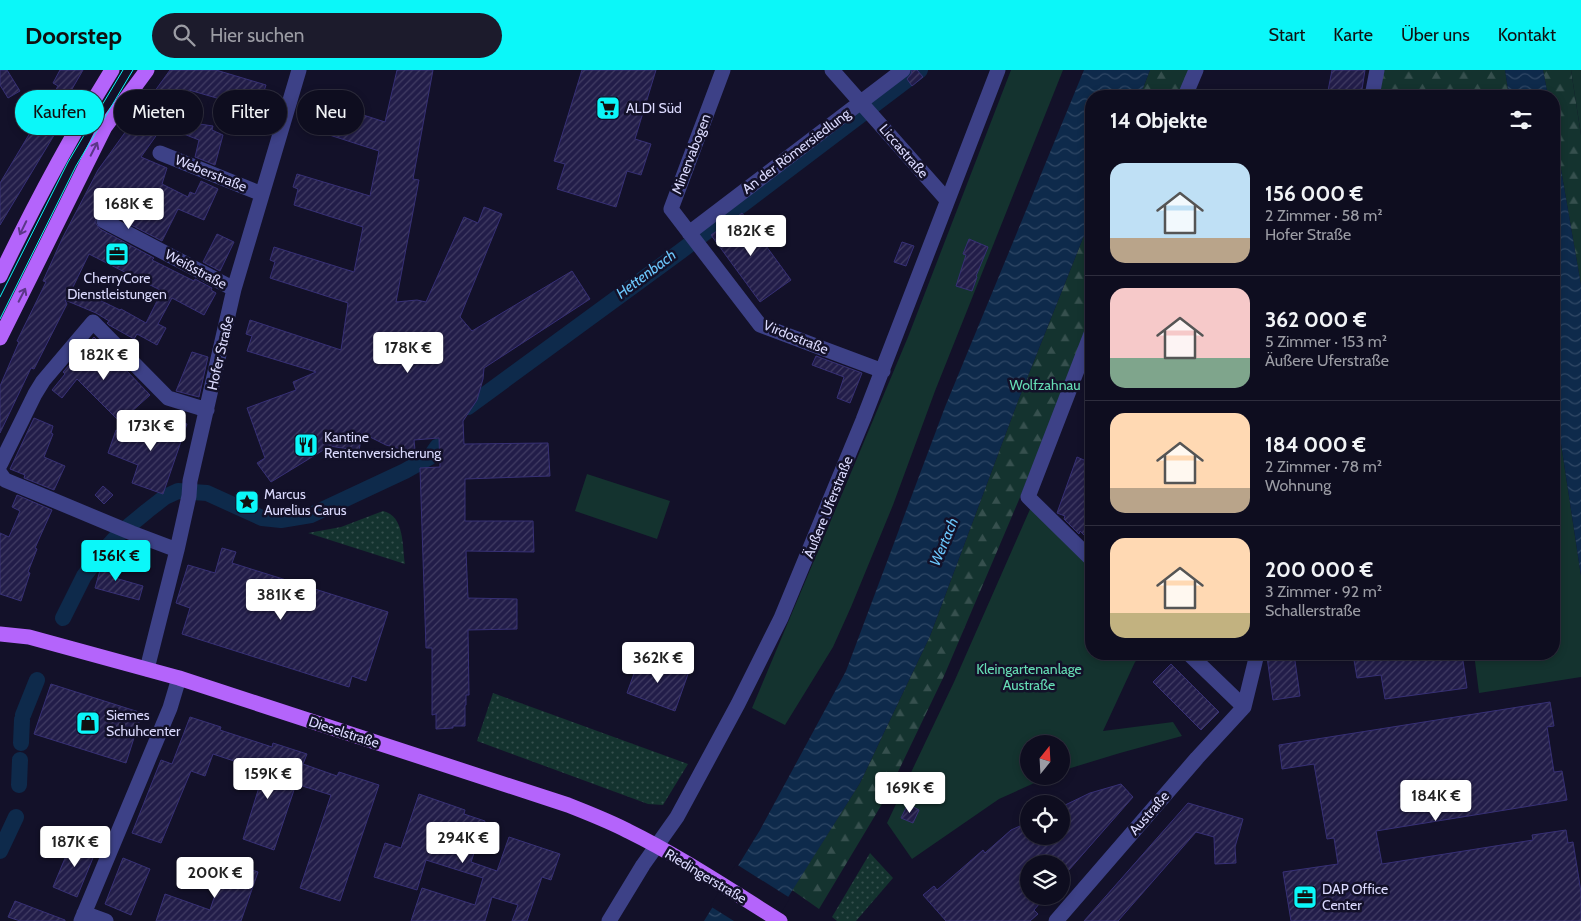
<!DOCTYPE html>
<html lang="de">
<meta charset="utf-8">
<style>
body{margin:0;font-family:Cabin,sans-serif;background:#1c1b2c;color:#f1f3f6;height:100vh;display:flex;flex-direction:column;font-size:19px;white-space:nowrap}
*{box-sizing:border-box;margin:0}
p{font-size:16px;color:#9b9ca4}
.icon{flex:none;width:28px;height:28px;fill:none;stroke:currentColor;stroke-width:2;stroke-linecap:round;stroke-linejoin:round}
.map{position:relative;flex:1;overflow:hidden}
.side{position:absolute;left:1085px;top:20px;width:475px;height:570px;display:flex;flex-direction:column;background:#0e0d1f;border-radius:20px;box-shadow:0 2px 8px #0003,0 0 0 1px #2e2d3d}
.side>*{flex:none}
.hud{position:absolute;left:15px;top:20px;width:475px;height:45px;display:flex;gap:10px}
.needle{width:32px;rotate:18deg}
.tools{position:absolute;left:1020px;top:665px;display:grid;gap:10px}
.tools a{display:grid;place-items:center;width:50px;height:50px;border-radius:50%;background:#0e0d1f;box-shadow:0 2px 8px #0003,0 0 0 1px #2e2d3d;font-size:25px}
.price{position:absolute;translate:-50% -42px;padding:0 11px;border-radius:5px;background:#fff;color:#222;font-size:16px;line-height:32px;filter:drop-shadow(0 1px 2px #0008)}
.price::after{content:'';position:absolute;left:50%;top:30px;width:15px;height:11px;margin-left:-8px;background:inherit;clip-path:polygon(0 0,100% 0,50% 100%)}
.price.selected{background:#0bf7f9;color:#111}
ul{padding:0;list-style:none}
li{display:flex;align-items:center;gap:15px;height:125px;padding:0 25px}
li+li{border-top:1px solid #2e2d3d}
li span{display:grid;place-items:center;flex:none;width:140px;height:100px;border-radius:15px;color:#555}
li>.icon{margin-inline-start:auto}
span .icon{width:60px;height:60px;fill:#fffc;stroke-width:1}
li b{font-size:21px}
h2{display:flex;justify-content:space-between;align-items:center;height:60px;padding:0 25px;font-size:21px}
.pill{padding:0 18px;border-radius:22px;background:#0e0d1f;box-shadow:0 2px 8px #0003,0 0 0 1px #2e2d3d;font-size:18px;line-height:45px}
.pill.selected{background:#0bf7f9;color:#111}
header{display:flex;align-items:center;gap:30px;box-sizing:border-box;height:70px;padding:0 25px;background:#0bf7f9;color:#111}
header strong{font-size:24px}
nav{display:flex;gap:28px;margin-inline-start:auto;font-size:18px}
.search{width:350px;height:45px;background:#1c1b2c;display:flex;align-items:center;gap:12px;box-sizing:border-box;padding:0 18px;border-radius:28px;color:#9b9ca4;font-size:19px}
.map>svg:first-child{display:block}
</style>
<header>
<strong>Doorstep</strong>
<div class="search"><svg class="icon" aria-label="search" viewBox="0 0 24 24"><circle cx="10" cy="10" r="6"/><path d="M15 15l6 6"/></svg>Hier suchen</div>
<nav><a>Start</a><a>Karte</a><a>Über uns</a><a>Kontakt</a></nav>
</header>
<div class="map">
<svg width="1581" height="851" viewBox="0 0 1581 851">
<defs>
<pattern id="grass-dots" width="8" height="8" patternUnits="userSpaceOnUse" patternTransform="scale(1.25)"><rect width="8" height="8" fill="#14332f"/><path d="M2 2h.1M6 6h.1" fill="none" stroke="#36504e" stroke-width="1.8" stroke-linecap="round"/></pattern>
<pattern id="forest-firs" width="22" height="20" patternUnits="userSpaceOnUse" patternTransform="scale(1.25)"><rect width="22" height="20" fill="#14332f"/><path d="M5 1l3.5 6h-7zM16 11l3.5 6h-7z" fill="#36504e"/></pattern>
<pattern id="water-waves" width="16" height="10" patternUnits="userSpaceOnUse" patternTransform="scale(1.25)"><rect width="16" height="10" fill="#0e2a4b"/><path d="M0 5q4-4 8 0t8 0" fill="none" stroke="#304866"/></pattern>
<pattern id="building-hatch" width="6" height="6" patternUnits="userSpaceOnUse" patternTransform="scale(1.25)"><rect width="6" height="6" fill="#221d49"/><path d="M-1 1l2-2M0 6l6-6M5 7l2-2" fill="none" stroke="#423d64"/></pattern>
</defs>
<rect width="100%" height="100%" fill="#131129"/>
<path fill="url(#grass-dots)" d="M383,441C405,446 402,476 405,494L308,463L341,457Z
M493,623L688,694L663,735L648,734L477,671Z
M870,783L893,808L856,851H837L832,847Z"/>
<path fill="url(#forest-firs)" d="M1150,0H1190L1179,26H1140Z
M1384,0H1505L1509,26H1379Z
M1543,0H1571L1581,65V215L1554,59V26H1548Z
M1091,148V248L1021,425L944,606L885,729L819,839L792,820L860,713L930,566L1018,331Z"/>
<path fill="#14332f" d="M1011,0H1063L935,321L893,435L851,537L833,577L785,655L752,638L908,267Z
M1571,0H1581V65Z
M1554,327L1581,506V607L1479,623L1474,584H1554Z
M587,404L670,431L657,469L575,441Z
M1031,437L1091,496V584H1143L1135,592L1103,661L1173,652L1182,666L1120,683L1061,701V674H1029V706H1050L999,729L912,789L887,753L954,612Z"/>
<path fill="url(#water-waves)" d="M1084,0H1150L1140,26H1091V148L1018,331L930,566L860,713L773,851H704L760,760L846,601L945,337Z
M1505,0H1543L1548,26H1509Z
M1554,59L1581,215V506L1554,327Z"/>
<path fill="#131129" d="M736,794L790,828L776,851H734L710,836Z"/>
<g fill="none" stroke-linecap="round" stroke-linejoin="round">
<path stroke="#0e2a4b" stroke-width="16" d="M468,337L681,181L920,0
M63,548L84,506L101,484L118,465L147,441L165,427L178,421L207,423L262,448L281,450L311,445L405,401L430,387L437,377
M23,645L37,610
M21,673L22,650
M19,715L20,690
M0,781L16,747"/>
</g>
<path fill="url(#building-hatch)" stroke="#373075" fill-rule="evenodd" d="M0,0H7L20,21L8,28L0,15Z
M60,0H83L64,33L71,37L0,155V113L58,16L53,13Z
M170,0H216L266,15L258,40L189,20L172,45L193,53L213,56L212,60L223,65L215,95L195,87L199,70L163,56L141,87L167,98L162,114L188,127L190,122L195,124L201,111L218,119L204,150L178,139L162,171L108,143L103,142L99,143L95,152L100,159L154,188L152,190L194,211L195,209L212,218L211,220L216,223L204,245L172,228L158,254L166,258L157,275L137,264L134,269L109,255L107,253L109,251L96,243L65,230L67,234L34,299L31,298L0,363V316L19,272L17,271L46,212L43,211L62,169L98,100ZM89,184L162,221L146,253L121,239L120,240L73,217Z
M397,0H433L413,109L419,110L396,232L417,230L426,232L464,147L478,153L484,137L502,144L460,247L472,261L572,201L590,229L484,298L483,309L477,330L463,351L464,374L548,373L550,406L465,409V451H533L534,482L466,481L468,528L517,529V559L468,560L469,625H466V635H465V656H453V658L436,659V644L432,645V578H426L420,398L440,397L439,368L414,370L415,380H404L386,375L362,363L359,381L330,376L271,412L257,393L265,388L247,338L296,320L293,312L316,302L247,281L252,266L246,264L250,250L341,280L348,233L270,208L275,192L270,190L274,177L354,202L363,157L294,135L298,119L293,117L297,104L370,126L379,81L317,61L322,46L316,44L320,31L385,52Z
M582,0H656L635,69L651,74L641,105L627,101L616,137L557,119L565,94L554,91Z
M912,0H917L923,7L912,16L907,9L911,4Z
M1332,0H1365L1361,26H1327Z
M742,143L791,210L760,232L711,165Z
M217,164L234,172L220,201L203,192Z
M969,169L988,177L976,206L977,207L972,221L956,216L966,185L963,184Z
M902,172L914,176L906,196L894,192Z
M94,267L150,325L120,352L77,309L62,328L52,320L65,304L63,302Z
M192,282L208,287L199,327L176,321Z
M816,286L862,303L850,333L837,328L844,307L812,295Z
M156,344L187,354L163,424L132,413L138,395L108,383L116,360L147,372Z
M34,348L53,356L51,363L53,364L44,387L65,396L54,420L24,408L25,405L10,399Z
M1077,387L1091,393V472L1080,461L1079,464L1064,449L1065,446L1057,443Z
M103,416L113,425L104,434L95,425Z
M17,425L52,440L35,478L37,479L28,502L30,503L21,531L0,524V463L9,467L20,441L12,437Z
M222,478L236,482L232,493L388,542L366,611L352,606L349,617L182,564L190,538L176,533L188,495L215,503Z
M103,490L119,494L115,508L143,516L139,530L95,518Z
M1287,584H1294L1300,626L1273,630L1267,587Z
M1353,584H1462L1467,618L1385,629L1381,605L1357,608Z
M640,587L688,604L675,641L627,623Z
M1171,594L1219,642L1201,660L1153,612Z
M51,614L142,643L126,693L34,664Z
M1550,632L1554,656L1547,657L1554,702L1562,701L1567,730L1376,761L1382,794L1533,770L1532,765L1566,760L1568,773L1573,772L1581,822V851H1291L1283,802L1338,794L1334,768L1327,769L1314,694L1282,699L1279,675Z
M190,647L221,657L220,660L272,677L273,673L307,684L303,694L337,706L339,702L379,715L340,831L300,818L331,725L296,714L274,780L243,769L264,701L213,684L205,706L191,701L161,773L132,763L161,690L172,694Z
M1121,714L1133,727L1061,809V794H1029V826H1046L1034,840L1038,844L1030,851H946L923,825L934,816L937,820L983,780L985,783L1011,760L1029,752V766H1061V737L1090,723Z
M419,724L465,740L464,744L485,751L471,792L497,801L509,767L560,784L551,810L542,807L527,851H512L518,835L492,827L485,851H411L422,818L475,835L483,808L426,790L417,820L374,807L385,773L401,778Z
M1188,733L1243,749L1235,777L1236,793L1215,794L1214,767L1196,762L1118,851H1084Z
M908,734L919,740L913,753L901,748Z
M73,769L97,778L77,827L53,817Z
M123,788L150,799L131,845L105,834Z
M226,791L258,802L241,851H156L165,824L210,840Z
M15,831L65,850V851H20L8,847Z"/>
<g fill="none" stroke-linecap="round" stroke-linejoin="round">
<path stroke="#3d4187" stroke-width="15" d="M723,0L671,139L760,255L883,301
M832,0L947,130
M1185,26L1196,0
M1372,26L1377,0
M160,83L262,124
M104,151L234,219
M689,163L903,0
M1091,264L1028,427L1091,489
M0,395L35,324L43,311L93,252L168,328L207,340
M0,403L5,410L132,463L177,480
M1189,584L1244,637
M147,599L177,480L189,426L190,411L234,219L299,0
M84,843L106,851
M81,851L170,638L179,608
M609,851L643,795L677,747L738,634L781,548L863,350L998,0
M1056,851L1197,688L1244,637L1257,584"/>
<path stroke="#b464fb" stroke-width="15" d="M0,206C34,135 71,66 112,0
M0,268L105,57L147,0
M0,564L29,567L179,608L568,735C588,743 609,751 628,761C681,787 730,820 780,851"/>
<path stroke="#0bf7f9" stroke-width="1" d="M0,227L68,92L123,0
M0,249L76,96L133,0"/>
</g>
<defs><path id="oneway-shaft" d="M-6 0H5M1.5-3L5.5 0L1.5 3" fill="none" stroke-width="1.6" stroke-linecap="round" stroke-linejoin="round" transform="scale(1.25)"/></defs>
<g stroke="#5b3688">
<use href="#oneway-shaft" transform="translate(94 79) rotate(-63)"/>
<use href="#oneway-shaft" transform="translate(23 158) rotate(116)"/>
<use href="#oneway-shaft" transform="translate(22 225) rotate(-63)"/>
</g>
<defs>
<g id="supermarket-square" transform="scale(1.25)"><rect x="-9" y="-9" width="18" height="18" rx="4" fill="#0bf7f9" stroke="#131129"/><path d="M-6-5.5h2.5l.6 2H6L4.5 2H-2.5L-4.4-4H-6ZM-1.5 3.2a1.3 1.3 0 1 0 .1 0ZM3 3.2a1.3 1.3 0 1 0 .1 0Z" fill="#111"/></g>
<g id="office-square" transform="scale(1.25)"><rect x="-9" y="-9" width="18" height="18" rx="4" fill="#0bf7f9" stroke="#131129"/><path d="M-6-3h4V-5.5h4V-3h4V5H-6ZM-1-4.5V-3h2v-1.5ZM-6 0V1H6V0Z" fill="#111"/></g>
<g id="restaurant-square" transform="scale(1.25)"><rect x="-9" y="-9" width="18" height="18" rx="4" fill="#0bf7f9" stroke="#131129"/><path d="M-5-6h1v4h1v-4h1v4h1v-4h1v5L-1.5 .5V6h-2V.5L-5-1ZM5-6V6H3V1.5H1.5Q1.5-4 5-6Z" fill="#111"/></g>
<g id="sight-square" transform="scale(1.25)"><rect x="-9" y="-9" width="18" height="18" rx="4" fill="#0bf7f9" stroke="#131129"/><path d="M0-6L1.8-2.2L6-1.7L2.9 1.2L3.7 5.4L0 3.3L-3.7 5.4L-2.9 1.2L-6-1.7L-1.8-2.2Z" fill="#111"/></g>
<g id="shop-square" transform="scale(1.25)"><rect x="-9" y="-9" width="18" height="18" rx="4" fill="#0bf7f9" stroke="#131129"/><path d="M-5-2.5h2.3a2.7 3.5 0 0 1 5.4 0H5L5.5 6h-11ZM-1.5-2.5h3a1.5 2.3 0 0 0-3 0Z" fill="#111"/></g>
</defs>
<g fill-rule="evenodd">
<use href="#supermarket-square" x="608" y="38"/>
<use href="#office-square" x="117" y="184"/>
<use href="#restaurant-square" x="306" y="375"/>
<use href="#sight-square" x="247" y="432"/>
<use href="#shop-square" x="88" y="653"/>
<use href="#office-square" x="1305" y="827"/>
</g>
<g text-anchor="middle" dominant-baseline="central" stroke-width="5" stroke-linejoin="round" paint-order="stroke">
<g font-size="14" fill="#dbdafe" stroke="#131129" text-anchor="start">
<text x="626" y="38">ALDI Süd</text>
<text x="117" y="208" text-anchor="middle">CherryCore<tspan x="117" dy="16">Dienstleistungen</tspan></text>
<text x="324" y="367">Kantine<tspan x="324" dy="16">Rentenversicherung</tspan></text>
<text x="264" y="424">Marcus<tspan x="264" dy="16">Aurelius Carus</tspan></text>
<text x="106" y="645">Siemes<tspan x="106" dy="16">Schuhcenter</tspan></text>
<text x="1322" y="819">DAP Office<tspan x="1322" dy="16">Center</tspan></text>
</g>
<g font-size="14" fill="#dbdafe" stroke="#131129">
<text transform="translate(796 81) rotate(-37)">An der Römersiedlung</text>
<text transform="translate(904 81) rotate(49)">Liccastraße</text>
<text transform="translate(691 84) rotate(-69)">Minervabogen</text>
<text transform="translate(211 103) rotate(22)">Weberstraße</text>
<text transform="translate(196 199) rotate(28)">Weißstraße</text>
<text transform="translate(796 267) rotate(22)">Virdostraße</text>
<text transform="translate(220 283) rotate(-77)">Hofer Straße</text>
<text transform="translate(828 437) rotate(-68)">Äußere Uferstraße</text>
<text transform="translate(344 662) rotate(18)">Dieselstraße</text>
<text transform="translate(1149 743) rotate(-49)">Austraße</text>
<text transform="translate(706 806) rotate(31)">Riedingerstraße</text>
</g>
<g font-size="14" fill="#66deb5" stroke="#131129">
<text x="1045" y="315">Wolfzahnau</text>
<text x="1029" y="599">Kleingartenanlage<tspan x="1029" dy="16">Austraße</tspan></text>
</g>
<g font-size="15" font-style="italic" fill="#6bc6fb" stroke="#131129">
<text transform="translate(646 204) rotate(-37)">Hettenbach</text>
<text transform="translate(944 472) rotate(-67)">Wertach</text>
</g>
</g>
</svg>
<div class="tools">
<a><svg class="needle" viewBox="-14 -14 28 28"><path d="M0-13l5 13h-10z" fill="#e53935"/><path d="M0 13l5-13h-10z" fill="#9b9ca4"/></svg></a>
<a><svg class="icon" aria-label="locate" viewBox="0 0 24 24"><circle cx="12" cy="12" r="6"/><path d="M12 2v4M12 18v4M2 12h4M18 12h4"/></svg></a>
<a><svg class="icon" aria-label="layers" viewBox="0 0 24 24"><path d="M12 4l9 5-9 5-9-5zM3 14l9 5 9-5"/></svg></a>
</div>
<b class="price" style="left:129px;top:160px">168K €</b>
<b class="price" style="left:751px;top:187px">182K €</b>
<b class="price" style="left:408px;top:304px">178K €</b>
<b class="price" style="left:104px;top:311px">182K €</b>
<b class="price" style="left:151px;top:382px">173K €</b>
<b class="price selected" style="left:116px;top:512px">156K €</b>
<b class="price" style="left:281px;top:551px">381K €</b>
<b class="price" style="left:658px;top:614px">362K €</b>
<b class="price" style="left:268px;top:730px">159K €</b>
<b class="price" style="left:910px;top:744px">169K €</b>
<b class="price" style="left:1436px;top:752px">184K €</b>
<b class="price" style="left:463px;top:794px">294K €</b>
<b class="price" style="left:75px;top:798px">187K €</b>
<b class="price" style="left:215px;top:829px">200K €</b>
<div class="hud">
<a class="pill selected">Kaufen</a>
<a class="pill">Mieten</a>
<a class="pill">Filter</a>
<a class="pill">Neu</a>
</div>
<section class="side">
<h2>14 Objekte<svg class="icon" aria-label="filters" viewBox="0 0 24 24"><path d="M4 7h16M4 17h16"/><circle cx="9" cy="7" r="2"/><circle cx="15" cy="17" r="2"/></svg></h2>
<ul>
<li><span style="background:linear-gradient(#bfe0f5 75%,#b9a48a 0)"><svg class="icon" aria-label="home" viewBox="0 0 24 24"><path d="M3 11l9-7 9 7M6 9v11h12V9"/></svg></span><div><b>156 000 €</b><p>2 Zimmer · 58 m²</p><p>Hofer Straße</p></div></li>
<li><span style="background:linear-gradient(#f6c9c9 70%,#7fa58c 0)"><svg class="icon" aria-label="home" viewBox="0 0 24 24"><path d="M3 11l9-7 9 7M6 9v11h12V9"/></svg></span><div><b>362 000 €</b><p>5 Zimmer · 153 m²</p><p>Äußere Uferstraße</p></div></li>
<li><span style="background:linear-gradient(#ffd9b3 75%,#b9a48a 0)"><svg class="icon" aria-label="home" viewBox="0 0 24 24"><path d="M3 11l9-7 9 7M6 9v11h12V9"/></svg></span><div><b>184 000 €</b><p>2 Zimmer · 78 m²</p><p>Wohnung</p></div></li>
<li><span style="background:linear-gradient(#ffd9b3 75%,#c2b280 0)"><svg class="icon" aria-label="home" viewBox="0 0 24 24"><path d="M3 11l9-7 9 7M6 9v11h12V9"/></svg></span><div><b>200 000 €</b><p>3 Zimmer · 92 m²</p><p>Schallerstraße</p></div></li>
</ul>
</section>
</div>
